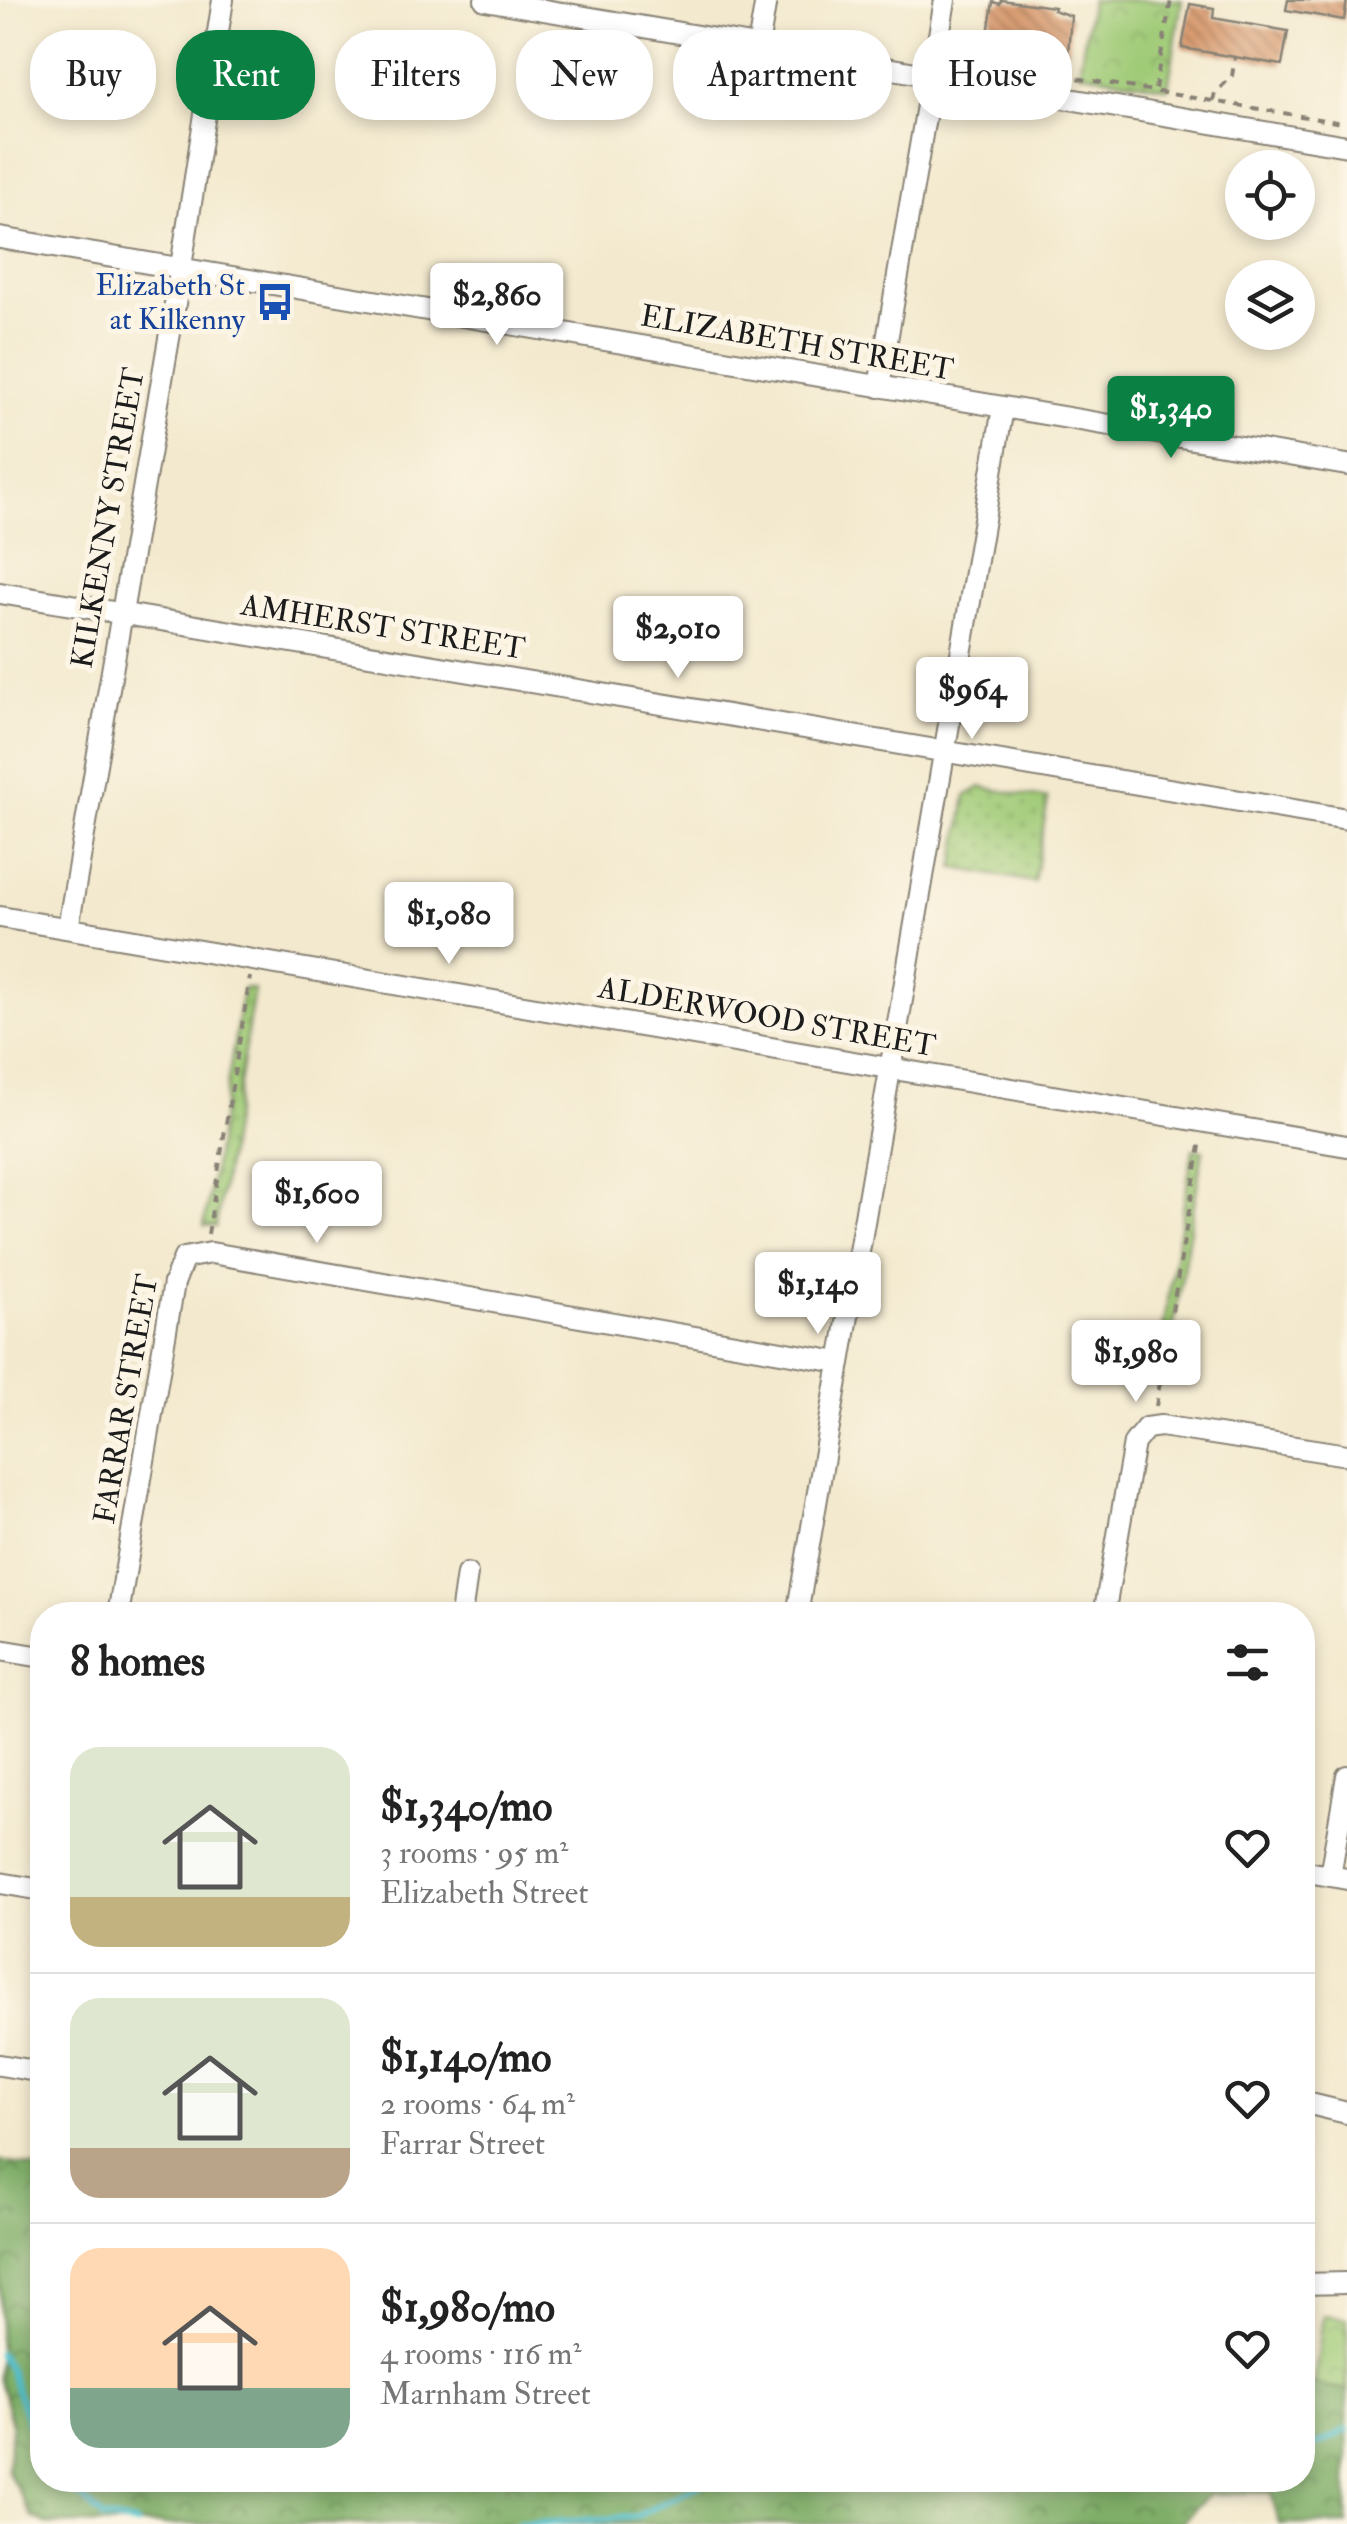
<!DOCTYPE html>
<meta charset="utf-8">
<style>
body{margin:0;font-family:"IM FELL Double Pica",serif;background:#f6f6f6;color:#222;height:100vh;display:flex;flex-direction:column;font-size:38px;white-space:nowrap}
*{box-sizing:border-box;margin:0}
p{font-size:32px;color:#767676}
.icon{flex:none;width:55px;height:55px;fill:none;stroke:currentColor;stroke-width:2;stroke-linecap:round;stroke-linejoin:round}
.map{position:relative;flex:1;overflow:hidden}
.drawer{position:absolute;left:30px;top:1602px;width:1285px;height:890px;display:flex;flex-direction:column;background:#fff;border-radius:40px;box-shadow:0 5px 15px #0003}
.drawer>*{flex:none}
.banner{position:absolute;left:30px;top:30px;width:1288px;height:90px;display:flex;gap:20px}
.tools{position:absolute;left:1225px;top:150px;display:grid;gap:20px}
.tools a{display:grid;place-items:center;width:90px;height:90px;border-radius:50%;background:#fff;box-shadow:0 5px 15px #0003;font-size:50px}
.price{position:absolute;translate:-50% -85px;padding:0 22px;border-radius:10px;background:#fff;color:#222;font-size:32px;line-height:65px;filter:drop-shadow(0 2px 5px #0008)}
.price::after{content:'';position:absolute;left:50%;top:60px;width:30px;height:22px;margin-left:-15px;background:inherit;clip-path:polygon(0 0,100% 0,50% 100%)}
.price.selected{background:#0b8043;color:#fff}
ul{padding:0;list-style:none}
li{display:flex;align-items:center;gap:30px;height:250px;padding:0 40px}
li+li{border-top:2px solid #e0e0e0}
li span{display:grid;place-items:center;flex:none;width:280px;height:200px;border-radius:30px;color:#555}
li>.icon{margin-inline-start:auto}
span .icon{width:120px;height:120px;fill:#fffc;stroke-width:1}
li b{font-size:42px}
h2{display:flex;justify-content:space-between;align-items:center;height:120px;padding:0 40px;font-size:42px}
.tag{padding:0 35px;border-radius:40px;background:#fff;box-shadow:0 5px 15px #0003;font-size:35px;line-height:90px}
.tag.selected{background:#0b8043;color:#fff}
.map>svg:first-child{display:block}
</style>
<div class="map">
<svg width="1347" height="2524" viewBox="0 0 1347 2524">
<defs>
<pattern id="grass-dots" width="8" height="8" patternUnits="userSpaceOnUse" patternTransform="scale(2.5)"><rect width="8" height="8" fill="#9fca76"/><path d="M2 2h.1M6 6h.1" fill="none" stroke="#88ad66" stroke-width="1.8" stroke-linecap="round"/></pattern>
<pattern id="forest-crowns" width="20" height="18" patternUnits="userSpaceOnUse" patternTransform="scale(2.5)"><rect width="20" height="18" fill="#7fae67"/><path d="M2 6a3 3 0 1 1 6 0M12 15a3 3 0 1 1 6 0" fill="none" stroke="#678d54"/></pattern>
<pattern id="park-crowns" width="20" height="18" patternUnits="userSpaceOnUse" patternTransform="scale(2.5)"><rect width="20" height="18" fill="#9fca76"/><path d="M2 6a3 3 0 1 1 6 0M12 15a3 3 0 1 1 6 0" fill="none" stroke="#88ad66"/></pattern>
<pattern id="building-back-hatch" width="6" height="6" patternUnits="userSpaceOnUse" patternTransform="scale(2.5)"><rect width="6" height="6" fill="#d6966a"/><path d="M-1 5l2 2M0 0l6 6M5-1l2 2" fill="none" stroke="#ad7a56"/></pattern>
</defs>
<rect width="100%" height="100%" fill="#fcf5e5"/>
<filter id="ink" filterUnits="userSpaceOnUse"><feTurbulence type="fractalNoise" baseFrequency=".01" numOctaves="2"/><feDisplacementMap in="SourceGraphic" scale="20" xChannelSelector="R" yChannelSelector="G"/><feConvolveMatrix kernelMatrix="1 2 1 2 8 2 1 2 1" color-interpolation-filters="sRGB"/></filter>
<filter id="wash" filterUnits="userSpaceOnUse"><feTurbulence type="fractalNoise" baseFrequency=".0048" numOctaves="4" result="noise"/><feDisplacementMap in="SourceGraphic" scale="40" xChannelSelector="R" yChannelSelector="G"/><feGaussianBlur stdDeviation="2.25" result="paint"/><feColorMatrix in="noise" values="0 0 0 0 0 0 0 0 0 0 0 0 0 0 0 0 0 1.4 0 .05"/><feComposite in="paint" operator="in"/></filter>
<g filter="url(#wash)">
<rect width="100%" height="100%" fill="#f3e9ce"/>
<path fill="url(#grass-dots)" stroke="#5e7349" stroke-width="2.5" d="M980,787L1048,799L1034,882L954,868L966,796Z
M243,988L254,990L216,1227L204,1226Z
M1193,1149L1203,1150L1165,1378L1155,1377Z"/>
<path fill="url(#forest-crowns)" stroke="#4e6542" stroke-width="2.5" d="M0,2161L42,2169V2480H1302L1303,2382L1314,2384L1347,2353V2524H1279L1271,2492L1209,2494L1180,2524H47L32,2517L7,2470L12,2426L0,2378Z"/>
<path fill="url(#park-crowns)" stroke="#5e7349" stroke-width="2.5" d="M1091,0H1182L1168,88L1079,72Z
M1323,2315L1347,2318V2390L1314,2384Z"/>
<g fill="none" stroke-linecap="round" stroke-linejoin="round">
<path stroke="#51beca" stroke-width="6" d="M0,2354L9,2369L36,2444L42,2454
M1302,2446L1316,2445L1347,2430
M63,2480L103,2518L136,2524
M519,2524L635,2517L710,2480"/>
</g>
<g id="blocks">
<path fill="url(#building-back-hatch)" d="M1001,0L1054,7L1053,10L1071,16L1068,53L987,40L993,2L1000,4Z
M1288,0H1347L1344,20L1286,10Z
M1190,4L1214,8L1213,18L1288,31L1282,65L1182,48Z"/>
</g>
</g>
<g filter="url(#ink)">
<use href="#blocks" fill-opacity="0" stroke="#888275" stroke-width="2.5"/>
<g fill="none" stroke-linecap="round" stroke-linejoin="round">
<g stroke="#888275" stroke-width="24">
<path id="minor" d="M485,0L1347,146
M758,47L766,0
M0,238L1347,465
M879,387L945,0
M0,593L1347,819
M0,917L1347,1146
M68,928L177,292L223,0
M118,1615L174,1283L184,1258L211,1253L839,1362
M461,1615L467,1574
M797,1615L1003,408
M1104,1615L1134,1443L1146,1428L1161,1426L1347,1455
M0,1650L42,1657
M1302,1871L1347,1879
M1330,1876L1347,1776
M0,1883L42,1890
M0,2065L42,2072
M1302,2102L1347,2113
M1302,2284L1347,2283"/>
</g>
<path stroke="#888275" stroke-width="4" stroke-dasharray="8 8" stroke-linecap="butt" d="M952,57L1342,123
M1155,89L1171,0
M1213,101L1215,93L1232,76L1235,57
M208,1234L250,977
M1156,1406L1201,1140"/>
<use href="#minor" stroke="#fff" stroke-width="20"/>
</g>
</g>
<defs>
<g id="bus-bare" transform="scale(3)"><path d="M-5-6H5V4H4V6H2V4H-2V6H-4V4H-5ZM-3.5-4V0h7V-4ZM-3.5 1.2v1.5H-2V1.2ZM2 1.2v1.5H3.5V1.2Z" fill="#1a4fb4" stroke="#fcf5e5" stroke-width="2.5" paint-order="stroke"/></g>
</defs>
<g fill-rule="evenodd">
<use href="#bus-bare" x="275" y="302"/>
</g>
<g text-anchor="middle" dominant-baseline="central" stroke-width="10" stroke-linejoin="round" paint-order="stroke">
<g font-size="30" fill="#164399" stroke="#fcf5e5" text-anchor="end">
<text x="245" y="285">Elizabeth St<tspan x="245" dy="34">at Kilkenny</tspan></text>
</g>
<g font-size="30" fill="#1c1c1c" stroke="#fcf5e5">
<text transform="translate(797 343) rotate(10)">ELIZABETH STREET</text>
<text transform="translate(108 518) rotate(-80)">KILKENNY STREET</text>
<text transform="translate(383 627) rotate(9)">AMHERST STREET</text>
<text transform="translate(767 1017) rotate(10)">ALDERWOOD STREET</text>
<text transform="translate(126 1399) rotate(-80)">FARRAR STREET</text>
</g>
</g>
</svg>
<div class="tools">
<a><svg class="icon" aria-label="locate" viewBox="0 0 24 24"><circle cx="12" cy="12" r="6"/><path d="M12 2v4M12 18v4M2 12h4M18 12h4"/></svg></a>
<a><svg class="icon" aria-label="layers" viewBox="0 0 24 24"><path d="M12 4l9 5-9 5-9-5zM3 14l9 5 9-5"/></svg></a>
</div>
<b class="price" style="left:497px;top:348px">$2,860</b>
<b class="price selected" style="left:1171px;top:461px">$1,340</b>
<b class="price" style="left:678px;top:681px">$2,010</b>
<b class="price" style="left:972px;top:742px">$964</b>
<b class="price" style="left:449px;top:967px">$1,080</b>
<b class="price" style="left:317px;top:1246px">$1,600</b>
<b class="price" style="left:818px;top:1337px">$1,140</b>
<b class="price" style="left:1136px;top:1405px">$1,980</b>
<div class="banner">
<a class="tag">Buy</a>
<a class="tag selected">Rent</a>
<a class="tag">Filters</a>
<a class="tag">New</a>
<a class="tag">Apartment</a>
<a class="tag">House</a>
</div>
<section class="drawer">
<h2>8 homes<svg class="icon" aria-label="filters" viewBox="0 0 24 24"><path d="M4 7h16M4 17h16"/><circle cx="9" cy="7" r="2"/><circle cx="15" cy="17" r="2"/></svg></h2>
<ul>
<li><span style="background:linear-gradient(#dfe7d0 75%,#c2b280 0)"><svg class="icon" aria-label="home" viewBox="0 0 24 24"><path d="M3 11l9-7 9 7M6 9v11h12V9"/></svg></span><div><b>$1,340/mo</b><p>3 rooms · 95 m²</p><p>Elizabeth Street</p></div><svg class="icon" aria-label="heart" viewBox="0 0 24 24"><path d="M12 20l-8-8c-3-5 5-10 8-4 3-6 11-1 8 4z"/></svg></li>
<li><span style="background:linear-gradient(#dfe7d0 75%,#b9a48a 0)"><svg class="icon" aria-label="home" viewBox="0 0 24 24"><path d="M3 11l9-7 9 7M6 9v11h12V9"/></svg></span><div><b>$1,140/mo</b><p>2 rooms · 64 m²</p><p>Farrar Street</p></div><svg class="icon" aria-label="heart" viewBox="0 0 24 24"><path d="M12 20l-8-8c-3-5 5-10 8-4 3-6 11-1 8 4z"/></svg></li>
<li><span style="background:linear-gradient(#ffd9b3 70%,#7fa58c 0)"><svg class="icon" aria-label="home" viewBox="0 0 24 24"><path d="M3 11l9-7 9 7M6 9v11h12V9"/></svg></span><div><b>$1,980/mo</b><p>4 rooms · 116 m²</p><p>Marnham Street</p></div><svg class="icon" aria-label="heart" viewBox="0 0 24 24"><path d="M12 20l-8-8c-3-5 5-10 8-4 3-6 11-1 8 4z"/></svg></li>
</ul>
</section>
</div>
